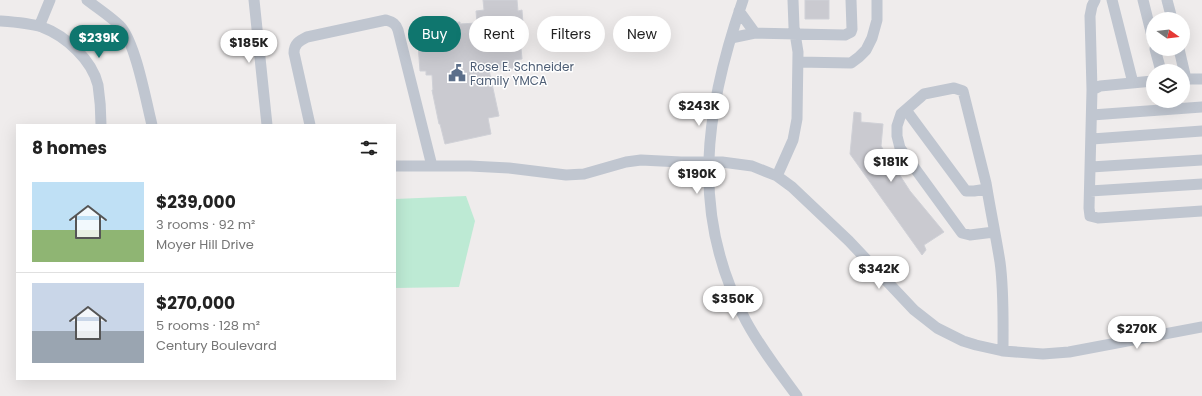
<!DOCTYPE html>
<meta charset="utf-8">
<style>
body{margin:0;font-family:Poppins,sans-serif;background:#f2f2f2;color:#222;height:100vh;display:flex;flex-direction:column;font-size:15px;white-space:nowrap}
*{box-sizing:border-box;margin:0}
p{font-size:13px;color:#767676}
.icon{flex:none;width:22px;height:22px;fill:none;stroke:currentColor;stroke-width:2;stroke-linecap:round;stroke-linejoin:round}
.map{position:relative;flex:1;overflow:hidden}
.drawer{position:absolute;left:16px;top:124px;width:380px;height:256px;display:flex;flex-direction:column;background:#fff;border-radius:0px;box-shadow:0 4px 16px #0002}
.drawer>*{flex:none}
.banner{position:absolute;left:408px;top:16px;width:380px;height:36px;display:flex;gap:8px}
.needle{width:26px;rotate:104deg}
.tools{position:absolute;left:1146px;top:12px;display:grid;gap:8px}
.tools a{display:grid;place-items:center;width:44px;height:44px;border-radius:50%;background:#fff;box-shadow:0 4px 16px #0002;font-size:20px}
.price{position:absolute;translate:-50% -34px;padding:0 9px;border-radius:14px;background:#fff;color:#222;font-size:13px;line-height:26px;filter:drop-shadow(0 1px 2px #0008)}
.price::after{content:'';position:absolute;left:50%;top:24px;width:12px;height:9px;margin-left:-6px;background:inherit;clip-path:polygon(0 0,100% 0,50% 100%)}
.price.current{background:#0f766e;color:#fff}
ul{padding:0;list-style:none}
li{display:flex;align-items:center;gap:12px;height:100px;padding:0 16px}
li+li{border-top:1px solid #e0e0e0}
li span{display:grid;place-items:center;flex:none;width:112px;height:80px;border-radius:0px;color:#555}
li>.icon{margin-inline-start:auto}
span .icon{width:48px;height:48px;fill:#fffc;stroke-width:1}
li b{font-size:17px}
h2{display:flex;justify-content:space-between;align-items:center;height:48px;padding:0 16px;font-size:17px}
.chip{padding:0 14px;border-radius:18px;background:#fff;box-shadow:0 4px 16px #0002;font-size:14px;line-height:36px}
.chip.current{background:#0f766e;color:#fff}
.map>svg:first-child{display:block}
</style>
<div class="map">
<svg width="1202" height="396" viewBox="0 0 1202 396">
<rect width="100%" height="100%" fill="#efecec"/>
<path fill="#bdead4" d="M466,196L475,221L459,287L395,288V199Z"/>
<path fill="#cacad0" stroke="#d0d1d7" d="M483,0H517L518,11L522,10L524,37L520,38L522,59L514,60L515,68L489,70L499,116L488,118L491,134L445,144L440,124H439L432,90H433L432,75H426V71H420L417,31L423,30L422,26L460,22V24L477,23L476,11L484,10Z
M805,0H829V19H805Z
M854,112L861,113V122L883,124L881,146L910,191L944,232L924,245L926,250L922,255L850,154Z"/>
<g fill="none" stroke-linecap="round" stroke-linejoin="round">
<path stroke="#c0c6d0" stroke-width="11" d="M87,0C96,7 114,19 121,27C136,45 146,101 152,125
M254,0L267,125
M743,0C705,109 689,214 746,321C760,347 779,372 797,396
M1112,0L1133,83
M1143,0L1153,40
M1167,0L1172,19
M739,11L755,33
M0,21C14,22 29,23 42,27C66,36 92,60 98,85C100,98 101,112 101,125
M42,27L41,22L50,0
M731,38L755,33L845,35L851,32L852,29L851,0
M1155,49L1161,71
M1179,49L1186,79
M798,62L851,63L859,57L866,50L872,38L877,20V0
M1183,79H1202
M1153,81L1100,86L1092,90L1089,208L1090,216L1098,218L1202,211
M1092,90L1090,16L1092,6L1095,0
M906,110L966,191H974L987,189
M1092,115L1202,107
M310,125L294,53C294,44 299,41 307,37L386,20C393,22 396,24 398,30L432,166
M1092,139L1202,131
M395,166H470L509,168L566,175L584,174L626,162L641,160L681,162H722L752,166L777,176L792,187L849,241L914,310L937,328L963,341L976,345L1003,351L1043,354L1069,352L1202,327
M1091,167L1202,160
M777,176L793,140L797,119L798,52L794,27L793,0
M1090,191L1202,184
M994,232L970,235L962,233L900,148L897,136V126L901,114L924,94L954,88L963,91L986,183L987,189C991,213 996,237 1000,262C1004,291 1003,322 1003,351"/>
</g>
<defs>
<g id="civic-bare" transform="scale(1.38)"><path d="M-.6-6.5H3V-4.5H.6V-3L4-1V1h2V6H-6V1h2V-1L-.6-3ZM-1.2 2.5V6h2.4V2.5Z" fill="#5c6f8a" stroke="#fff" stroke-width="2.5" paint-order="stroke"/></g>
</defs>
<g fill-rule="evenodd">
<use href="#civic-bare" x="457" y="73"/>
</g>
<g text-anchor="middle" dominant-baseline="central" stroke-width="3" stroke-linejoin="round" paint-order="stroke">
<g font-size="12" fill="#4e5e75" stroke="#fff" text-anchor="start">
<text x="470" y="66">Rose E. Schneider<tspan x="470" dy="14">Family YMCA</tspan></text>
</g>
</g>
</svg>
<div class="tools">
<a><svg class="needle" viewBox="-14 -14 28 28"><path d="M0-13l5 13h-10z" fill="#e53935"/><path d="M0 13l5-13h-10z" fill="#767676"/></svg></a>
<a><svg class="icon" aria-label="layers" viewBox="0 0 24 24"><path d="M12 4l9 5-9 5-9-5zM3 14l9 5 9-5"/></svg></a>
</div>
<b class="price current" style="left:99px;top:59px">$239K</b>
<b class="price" style="left:249px;top:64px">$185K</b>
<b class="price" style="left:699px;top:127px">$243K</b>
<b class="price" style="left:891px;top:183px">$181K</b>
<b class="price" style="left:697px;top:195px">$190K</b>
<b class="price" style="left:879px;top:290px">$342K</b>
<b class="price" style="left:733px;top:320px">$350K</b>
<b class="price" style="left:1137px;top:350px">$270K</b>
<div class="banner">
<a class="chip current">Buy</a>
<a class="chip">Rent</a>
<a class="chip">Filters</a>
<a class="chip">New</a>
</div>
<section class="drawer">
<h2>8 homes<svg class="icon" aria-label="filters" viewBox="0 0 24 24"><path d="M4 7h16M4 17h16"/><circle cx="9" cy="7" r="2"/><circle cx="15" cy="17" r="2"/></svg></h2>
<ul>
<li><span style="background:linear-gradient(#bfe0f5 60%,#8fb573 0)"><svg class="icon" aria-label="home" viewBox="0 0 24 24"><path d="M3 11l9-7 9 7M6 9v11h12V9"/></svg></span><div><b>$239,000</b><p>3 rooms · 92 m²</p><p>Moyer Hill Drive</p></div></li>
<li><span style="background:linear-gradient(#c9d6e8 60%,#9aa5b1 0)"><svg class="icon" aria-label="home" viewBox="0 0 24 24"><path d="M3 11l9-7 9 7M6 9v11h12V9"/></svg></span><div><b>$270,000</b><p>5 rooms · 128 m²</p><p>Century Boulevard</p></div></li>
</ul>
</section>
</div>
